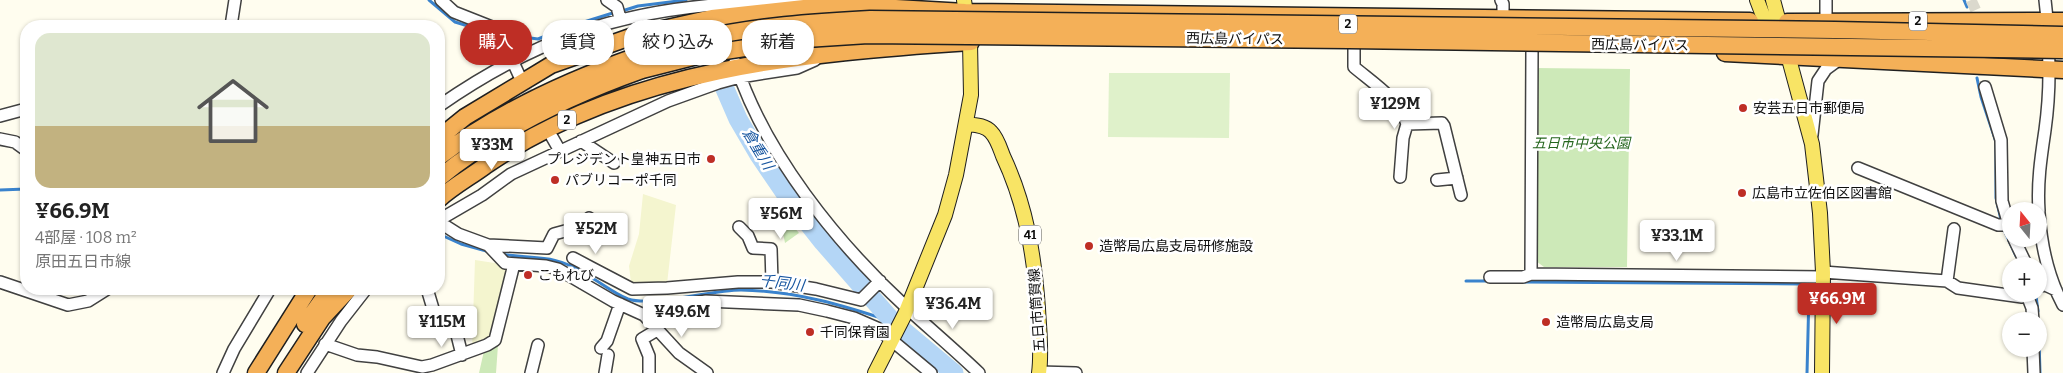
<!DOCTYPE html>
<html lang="ja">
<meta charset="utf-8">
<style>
body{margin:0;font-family:Bitter,"Noto Sans JP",serif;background:#f6f6f6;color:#222;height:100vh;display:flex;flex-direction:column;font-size:19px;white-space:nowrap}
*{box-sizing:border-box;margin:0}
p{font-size:16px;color:#767676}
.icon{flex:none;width:28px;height:28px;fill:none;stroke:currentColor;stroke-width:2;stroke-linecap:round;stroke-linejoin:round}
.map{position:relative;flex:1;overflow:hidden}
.details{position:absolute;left:20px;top:20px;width:425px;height:275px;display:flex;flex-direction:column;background:#fff;border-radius:20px;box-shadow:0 1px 4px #0004}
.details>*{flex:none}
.hud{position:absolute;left:460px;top:20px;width:475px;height:45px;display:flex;gap:10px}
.needle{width:32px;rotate:342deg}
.buttons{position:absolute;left:2002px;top:202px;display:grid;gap:10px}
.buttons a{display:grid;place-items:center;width:45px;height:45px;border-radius:50%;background:#fff;box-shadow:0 1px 4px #0004;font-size:25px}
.price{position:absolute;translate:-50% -42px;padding:0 11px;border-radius:5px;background:#fff;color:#222;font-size:16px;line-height:32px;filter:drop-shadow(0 1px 2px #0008)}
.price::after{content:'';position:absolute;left:50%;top:30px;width:15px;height:11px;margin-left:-8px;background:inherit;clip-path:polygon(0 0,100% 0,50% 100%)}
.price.selected{background:#be2e25;color:#fff}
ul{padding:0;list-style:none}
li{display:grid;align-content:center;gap:10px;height:265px;padding:0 15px}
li+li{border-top:1px solid #e0e0e0}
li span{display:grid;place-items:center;height:155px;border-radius:15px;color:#555}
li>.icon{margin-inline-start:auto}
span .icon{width:90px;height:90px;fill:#fffc;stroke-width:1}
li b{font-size:21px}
.chip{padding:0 18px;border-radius:20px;background:#fff;box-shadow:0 1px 4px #0004;font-size:18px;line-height:45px}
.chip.selected{background:#be2e25;color:#fff}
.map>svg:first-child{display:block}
</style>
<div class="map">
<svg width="2063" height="373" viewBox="0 0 2063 373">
<rect width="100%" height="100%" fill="#fffdef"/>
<path fill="#f4f5cf" d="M643,194L676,205L667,284L631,283L629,266L639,234Z
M475,260L501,264L509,272L493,337L472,349Z"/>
<path fill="#cde9b8" d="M1534,68L1630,69L1627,267H1544L1536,261Z
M779,210L799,233L785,243L781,223L768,217Z
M498,345L496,373H479L484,351Z"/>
<path fill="#dff1ca" d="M1109,73H1230L1229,138L1108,137Z"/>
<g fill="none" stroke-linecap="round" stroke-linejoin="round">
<path stroke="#3a83cd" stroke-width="3" d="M429,0L455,22L491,33
M1964,0L1967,7
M622,11L638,6L686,0
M500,34L538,39L568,27L616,12
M1977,78L1981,97L1996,142V198L2001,220
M0,190L26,189
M2005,232L2016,256
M439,234L461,244L490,252
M501,254C534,260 552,253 584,273
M589,276C601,283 615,294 628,299C653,307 711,290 741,290C795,291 843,305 893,322
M1466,281H1490
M1524,282L1800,284L1809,293L1807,373
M2036,296L2038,311
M2039,339L2040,373"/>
<path stroke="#b4d6f6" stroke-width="19" d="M701,0L702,12L725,89L738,119L759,155L789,199L823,242L893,322L954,373"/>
<path stroke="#dbd9cd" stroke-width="11" stroke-dasharray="11 5.5" stroke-linecap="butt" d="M1971,0L1977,13L1985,87
M519,76L550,135"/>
<g stroke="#414141" stroke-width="14">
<path id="minor" d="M441,0L454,12L492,27L506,47L519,75
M607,0L617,7L620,18
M714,0L722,23
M1501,0L1503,4V17
M2045,0L2048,28
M1826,21V0
M231,26L235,0
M1354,47V67C1373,83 1400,100 1407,124L1442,123L1444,126L1461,195
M735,62C764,153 836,242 906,307C930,329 955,350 979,373
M1985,87L2001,140L2002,201L2011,232
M439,106C531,42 615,11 728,4C746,3 770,0 788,0C794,1 801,4 806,5
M0,116L26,109
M1812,135L1818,81L1826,69L1841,58
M552,137L560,151
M0,139L15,142L26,150
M581,141L614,163
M1858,168L1998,225H2008
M1400,177L1403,138L1407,124
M1437,180L1457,178
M2039,211C2037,183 2041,157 2045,130C2049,101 2050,72 2048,44
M2039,213C2041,243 2048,277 2063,305
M439,220L482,195L511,174L668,101L718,83L740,77L797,68L815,60
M439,222L458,234L488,245L505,263L546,266L558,269L613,301L644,315L679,353L707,373
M739,227L748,236L753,248L771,249L772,282
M2014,239L2027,266
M488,245L547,248L554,234L587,225L589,218
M573,258L590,267L582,283
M590,267L632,289L667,288L738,282H772L816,289L861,300L880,281
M1823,272L1947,281L1958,288L2022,297L2029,294
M1531,274L1532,49
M1490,277H1523L1531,274L1823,277
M1947,281L1954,229
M0,282L68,305L88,301L107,289
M2039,287L2043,284L2056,290
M428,292L434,312L449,317L456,331L462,355
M2027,295L2032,308L2033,321
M644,315L670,307L706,301L799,305L827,311L854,318L877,328L931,373
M325,344L357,355L377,357L422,367L432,365L487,345L495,340L514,264
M601,348L607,341L620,304
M2033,349L2034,373
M1039,372L1076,373
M223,373L234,349L270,289
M307,373L341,321L366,289
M531,373L538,345
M605,373L608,355
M649,373V356L642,339L657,330"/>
</g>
<g stroke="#1f1f1f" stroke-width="16">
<path id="major" d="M1757,0L1765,21L1775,36
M1773,0L1812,144L1820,213L1823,272L1822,373
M966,124C974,125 985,125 991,132C997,138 1000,148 1003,156C1026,205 1034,254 1038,308C1039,330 1042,351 1039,373
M875,373L905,314L945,215L956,175L971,95L970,42L964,0"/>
</g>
<g stroke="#1f1f1f" stroke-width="19">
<path id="highway" d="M1787,22L2063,21
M1725,53L2063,70
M439,138L465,117L551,65L636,35L712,18L813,7L861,6L965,12L1750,21
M439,157C498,112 566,81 637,56
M439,178C499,129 569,96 642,70
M439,199C452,187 470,177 485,166C626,68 804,53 971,42
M305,324L330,289
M256,373L309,289
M286,373L322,318L349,289"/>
</g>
<use href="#minor" stroke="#fff" stroke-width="11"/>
<use href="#major" stroke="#f8e465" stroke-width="14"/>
<use href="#highway" stroke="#f4b058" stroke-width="16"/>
<g stroke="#1f1f1f" stroke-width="19" stroke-linecap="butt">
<path id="highway-bridge" d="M637,56C658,50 678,44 699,39C756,26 813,22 870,19L1835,30L2063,35
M642,70L705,54L806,39L868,35L1349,40L2063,50"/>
</g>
<use href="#highway-bridge" stroke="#f4b058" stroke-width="16"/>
</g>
<g fill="#be2e25" stroke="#fff" stroke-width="2">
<circle cx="1743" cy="108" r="5"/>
<circle cx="711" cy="159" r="5"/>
<circle cx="555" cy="180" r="5"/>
<circle cx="1742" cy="193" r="5"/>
<circle cx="1089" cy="246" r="5"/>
<circle cx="528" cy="275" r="5"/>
<circle cx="1546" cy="322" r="5"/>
<circle cx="810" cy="332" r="5"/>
</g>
<g text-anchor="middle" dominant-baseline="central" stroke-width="5" stroke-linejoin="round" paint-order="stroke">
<g fill="#fff" stroke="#565656" stroke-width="1">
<rect x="1909" y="11.5" width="18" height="19" rx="4"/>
<rect x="1339" y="14.5" width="18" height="19" rx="4"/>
<rect x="558" y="110.5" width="18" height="19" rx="4"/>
<rect x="1019" y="225.5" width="22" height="19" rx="4"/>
</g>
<g font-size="12" font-weight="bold" fill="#0e0e0e">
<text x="1918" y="21">2</text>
<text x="1348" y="24">2</text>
<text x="567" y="120">2</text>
<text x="1030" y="235">41</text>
</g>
<g font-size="14" fill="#0e0e0e" stroke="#fff">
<text transform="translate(1235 39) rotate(1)">西広島バイパス</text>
<text transform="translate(1640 45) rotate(1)">西広島バイパス</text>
<text transform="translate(1037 310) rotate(-94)">五日市筒賀線</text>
</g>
<g font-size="14" fill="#0e0e0e" stroke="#fff" text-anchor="start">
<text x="1753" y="108">安芸五日市郵便局</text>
<text x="701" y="159" text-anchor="end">プレジデント皇神五日市</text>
<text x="565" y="180">パブリコーポ千同</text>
<text x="1752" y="193">広島市立佐伯区図書館</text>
<text x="1099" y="246">造幣局広島支局研修施設</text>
<text x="538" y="275">こもれび</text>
<text x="1556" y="322">造幣局広島支局</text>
<text x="820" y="332">千同保育園</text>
</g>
<g font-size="14" font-style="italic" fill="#25661e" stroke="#fff">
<text x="1581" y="143">五日市中央公園</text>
</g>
<g font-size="15" font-style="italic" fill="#1756a0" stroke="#fff">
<text transform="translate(758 149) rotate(59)">倉重川</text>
<text transform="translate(782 283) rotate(7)">千同川</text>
</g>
</g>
</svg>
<div class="buttons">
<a><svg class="needle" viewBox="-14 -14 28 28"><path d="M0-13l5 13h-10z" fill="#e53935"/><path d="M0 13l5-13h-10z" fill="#767676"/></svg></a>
<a>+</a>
<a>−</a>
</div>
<b class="price" style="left:1395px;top:130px">¥129M</b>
<b class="price" style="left:492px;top:171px">¥33M</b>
<b class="price" style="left:781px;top:240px">¥56M</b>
<b class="price" style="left:596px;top:255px">¥52M</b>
<b class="price" style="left:1677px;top:262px">¥33.1M</b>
<b class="price selected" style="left:1837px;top:325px">¥66.9M</b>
<b class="price" style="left:953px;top:330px">¥36.4M</b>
<b class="price" style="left:682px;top:338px">¥49.6M</b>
<b class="price" style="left:442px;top:348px">¥115M</b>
<div class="hud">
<a class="chip selected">購入</a>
<a class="chip">賃貸</a>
<a class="chip">絞り込み</a>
<a class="chip">新着</a>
</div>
<section class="details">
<ul>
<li><span style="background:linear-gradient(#dfe7d0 60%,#c2b280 0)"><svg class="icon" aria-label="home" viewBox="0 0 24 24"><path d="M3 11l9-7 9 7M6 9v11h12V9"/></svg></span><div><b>¥66.9M</b><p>4部屋 · 108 m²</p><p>原田五日市線</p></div></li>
</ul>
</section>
</div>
